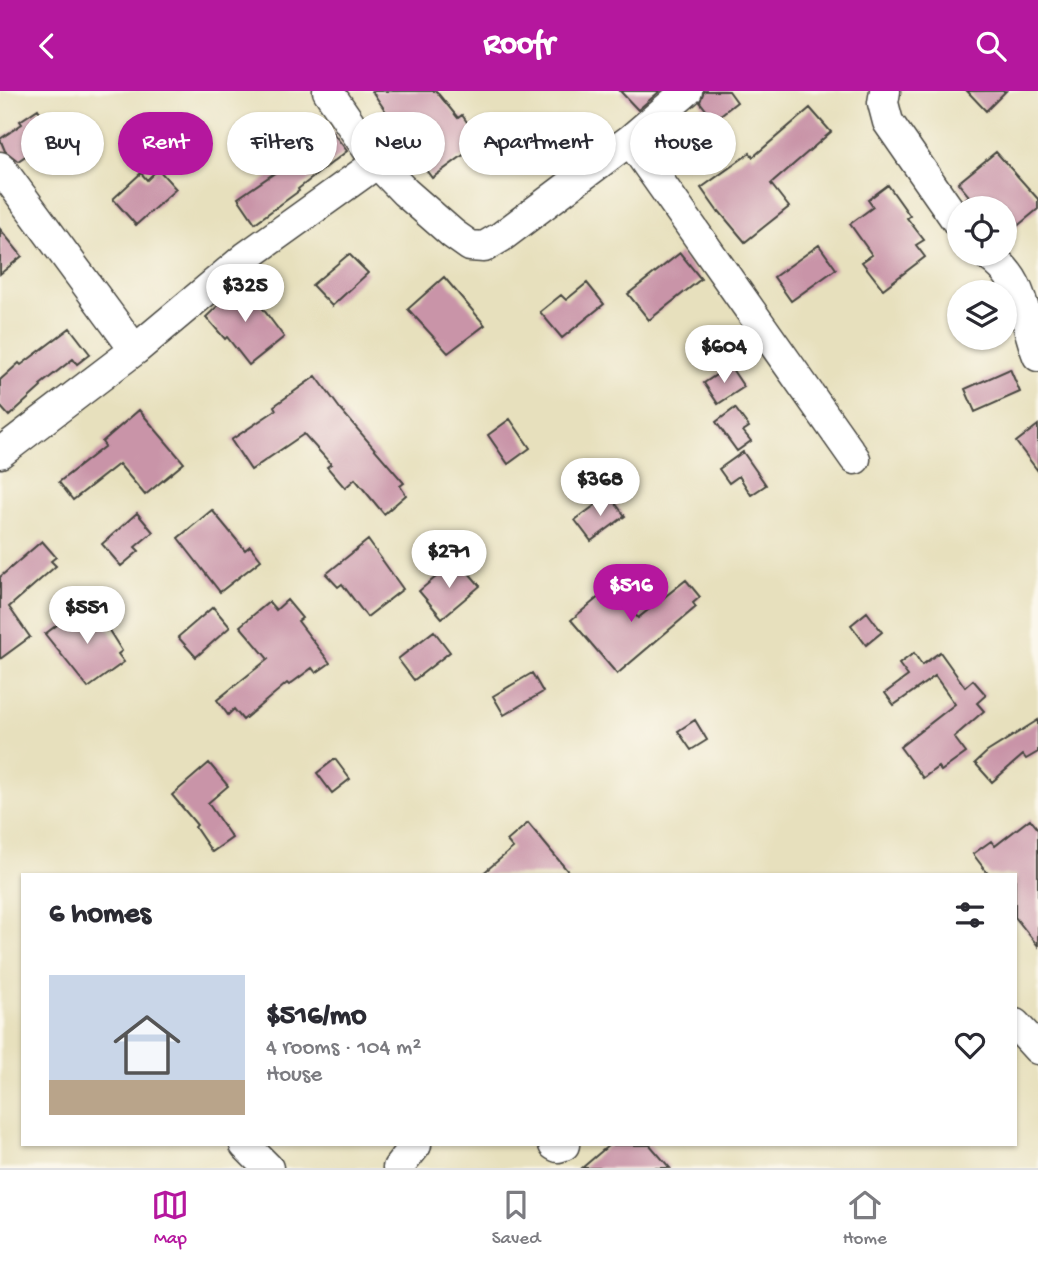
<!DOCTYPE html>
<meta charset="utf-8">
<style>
body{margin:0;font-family:"Gochi Hand",sans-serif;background:#f7f7f7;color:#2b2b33;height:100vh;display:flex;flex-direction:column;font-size:26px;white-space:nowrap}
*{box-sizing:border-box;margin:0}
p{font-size:23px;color:#7c7c81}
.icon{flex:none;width:38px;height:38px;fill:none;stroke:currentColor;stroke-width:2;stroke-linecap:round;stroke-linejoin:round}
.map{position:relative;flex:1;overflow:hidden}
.sheet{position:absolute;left:21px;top:782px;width:996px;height:273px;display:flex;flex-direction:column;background:#fff;border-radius:0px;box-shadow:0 2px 5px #0004}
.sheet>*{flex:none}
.hud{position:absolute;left:21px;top:21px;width:998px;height:63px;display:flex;gap:14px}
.tools{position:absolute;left:947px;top:105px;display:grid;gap:14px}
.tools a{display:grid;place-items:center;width:70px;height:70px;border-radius:50%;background:#fff;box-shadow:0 2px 5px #0004;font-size:35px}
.price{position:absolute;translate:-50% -60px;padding:0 16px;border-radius:24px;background:#fff;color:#222;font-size:23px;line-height:46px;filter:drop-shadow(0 2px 4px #0008)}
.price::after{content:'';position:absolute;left:50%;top:42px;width:21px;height:16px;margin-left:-10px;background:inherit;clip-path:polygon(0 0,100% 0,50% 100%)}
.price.selected{background:#b5179e;color:#fff}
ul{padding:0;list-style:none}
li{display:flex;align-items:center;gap:21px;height:175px;padding:0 28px}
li+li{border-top:2px solid #e1e1e2}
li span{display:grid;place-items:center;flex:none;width:196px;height:140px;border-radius:0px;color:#555}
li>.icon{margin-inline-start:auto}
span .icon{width:84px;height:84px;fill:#fffc;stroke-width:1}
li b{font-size:30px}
h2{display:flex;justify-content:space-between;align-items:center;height:84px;padding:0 28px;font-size:30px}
.chip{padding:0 24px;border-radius:32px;background:#fff;box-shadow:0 2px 5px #0004;font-size:24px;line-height:63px}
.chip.selected{background:#b5179e;color:#fff}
header{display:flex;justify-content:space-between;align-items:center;height:91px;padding:0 28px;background:#b5179e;color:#fff;font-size:32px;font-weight:700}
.menu{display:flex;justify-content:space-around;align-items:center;height:98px;border-top:2px solid #e1e1e2;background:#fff;font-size:19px;color:#7c7c81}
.menu a{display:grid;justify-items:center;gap:4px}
.menu .selected{color:#b5179e}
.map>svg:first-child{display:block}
</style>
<header><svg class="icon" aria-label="back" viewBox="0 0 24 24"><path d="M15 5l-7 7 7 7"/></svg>Roofr<svg class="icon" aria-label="search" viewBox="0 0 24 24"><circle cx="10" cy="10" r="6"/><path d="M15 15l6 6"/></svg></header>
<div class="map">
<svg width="1038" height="1077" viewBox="0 0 1038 1077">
<rect width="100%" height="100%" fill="#fbf7ec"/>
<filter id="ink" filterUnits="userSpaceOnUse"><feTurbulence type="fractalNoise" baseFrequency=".0143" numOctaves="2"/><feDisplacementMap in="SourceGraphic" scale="14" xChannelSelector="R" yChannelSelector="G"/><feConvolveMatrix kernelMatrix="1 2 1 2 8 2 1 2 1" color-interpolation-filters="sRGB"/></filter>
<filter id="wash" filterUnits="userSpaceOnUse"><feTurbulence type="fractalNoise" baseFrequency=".00686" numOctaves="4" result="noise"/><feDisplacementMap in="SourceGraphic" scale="28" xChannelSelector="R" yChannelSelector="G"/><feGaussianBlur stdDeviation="1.57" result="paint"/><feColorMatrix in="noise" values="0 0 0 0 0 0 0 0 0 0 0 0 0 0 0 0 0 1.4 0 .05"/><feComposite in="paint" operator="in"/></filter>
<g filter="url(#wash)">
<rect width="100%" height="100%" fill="#e7e0bd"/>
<g id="blocks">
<path fill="#c994a8" d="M372,0H436L458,27L462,24L481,51L432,87L412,60L415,58L393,31Z
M620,0H660L638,19Z
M704,0H729L737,11L714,29L700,11Z
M967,0H1006L986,20Z
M810,17L831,41L771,93L789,116L745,151L719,120L718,121L701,97L750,62L753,66Z
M38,18L56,44L18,70L5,60L0,48L22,33L20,30Z
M515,30L531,52L513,65L497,44Z
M330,38L347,60L298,98L299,100L255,132L238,107L295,68L293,66Z
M996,61L1038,108V118L1004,146V117H969L964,109L969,105L958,92Z
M158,78L176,98L136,134L113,108L141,82L147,89Z
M888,94L910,125L907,127L924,149L916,154L925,166L883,198L862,171L872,164L850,133L873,116L868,109Z
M0,138L22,165L0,183Z
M819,154L836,178L791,210L774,186Z
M680,162L701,188L649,229L628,203Z
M349,163L368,182L332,215L312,194Z
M444,186L485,234L448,262L408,218Z
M243,191L284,246L249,274L227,246L225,248L206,226Z
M587,192L604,213L562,247L540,221L561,204L566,209Z
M70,237L90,263L77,273L73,268L40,294L41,296L9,325L0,315V289L19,272L21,274Z
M730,275L744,296L718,313L704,292Z
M1010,278L1020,301L975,321L965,298Z
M316,285L341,319L404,392L400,395L406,404L384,423L355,388L345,397L327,376L331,373L304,343L251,379L231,349L276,319L274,315Z
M735,317L749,336L743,340L751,350L737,360L716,331Z
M139,319L184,372L145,404L119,373L73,409L59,391L105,355L102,351Z
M510,328L530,357L508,373L488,344Z
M1038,334V380L1016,351Z
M743,361L766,394L751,404L739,385L729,392L719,378Z
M609,404L625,425L591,450L575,429Z
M212,419L245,459L250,455L261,469L220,501L178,447Z
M137,422L153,441L135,456L139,460L121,475L102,453Z
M368,449L403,498L367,526L342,493L338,496L326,483Z
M42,450L56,466L51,470L56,475L9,516L30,546L0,568V486Z
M462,474L480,495L442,527L419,500L448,476L453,483Z
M686,489L700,506L693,512L696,516L617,583L571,529L612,495L638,527Z
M287,509L302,527L298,530L330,572L316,582L312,577L289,594L287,592L243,629L234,618L228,624L217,609L268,568L240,535L269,511L276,519Z
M84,514L90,522L94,520L105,533L122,560L118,563L124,571L88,597L45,543Z
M213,516L230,536L196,566L178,546Z
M867,521L882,541L866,554L851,534Z
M434,540L450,561L414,589L398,568Z
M940,561L965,596L973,589L986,604L977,612L984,620L954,646L966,662L941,680L938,676L923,687L900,656L955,613L935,585L894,614L885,602L908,585L899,573L914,562L922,574Z
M532,582L543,601L504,624L493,605Z
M695,629L707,649L691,659L678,640Z
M1038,629V661L1026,668L1023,664L992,691L975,672L987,661Z
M335,668L350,688L332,702L317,682Z
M209,672L228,695L208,712L232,747L212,761L195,736L197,734L172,704Z
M1030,728L1038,738V855L1015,826V784H989L973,763L991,750L995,755Z
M528,732L571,784H481L513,757L507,750Z
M609,1054H650L670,1077H582Z"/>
</g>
</g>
<g filter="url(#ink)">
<use href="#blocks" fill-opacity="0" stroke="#474641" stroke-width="2"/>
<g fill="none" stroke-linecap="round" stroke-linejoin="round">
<g stroke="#474641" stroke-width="33">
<path id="minor" d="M328,0L377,72L405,101L453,143L470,155L484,156L501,146L630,49L687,0
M885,0L883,12L888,31L959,133
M630,49L855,368
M0,76L135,259
M986,163C1026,188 1022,225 1038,265
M0,362L135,259L246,166L377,72
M1015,933L1038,958
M245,1054L268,1077
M554,1054L558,1056L564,1054
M398,1077L416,1054"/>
</g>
<use href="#minor" stroke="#fff" stroke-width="30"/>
</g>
</g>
</svg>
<div class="tools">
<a><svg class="icon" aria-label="locate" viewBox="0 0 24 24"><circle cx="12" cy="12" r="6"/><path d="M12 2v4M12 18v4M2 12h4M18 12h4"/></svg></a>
<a><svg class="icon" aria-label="layers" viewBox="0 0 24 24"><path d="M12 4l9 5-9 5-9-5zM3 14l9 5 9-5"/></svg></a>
</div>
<b class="price" style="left:245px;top:233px">$325</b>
<b class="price" style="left:724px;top:294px">$604</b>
<b class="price" style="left:600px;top:427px">$368</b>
<b class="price" style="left:449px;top:499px">$271</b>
<b class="price selected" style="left:631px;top:533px">$516</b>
<b class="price" style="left:87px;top:555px">$551</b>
<div class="hud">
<a class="chip">Buy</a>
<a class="chip selected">Rent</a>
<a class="chip">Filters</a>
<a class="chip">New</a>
<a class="chip">Apartment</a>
<a class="chip">House</a>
</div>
<section class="sheet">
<h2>6 homes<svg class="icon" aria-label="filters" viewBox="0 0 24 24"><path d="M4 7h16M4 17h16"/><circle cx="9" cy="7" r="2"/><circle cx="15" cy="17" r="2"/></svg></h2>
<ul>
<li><span style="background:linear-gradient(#c9d6e8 75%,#b9a48a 0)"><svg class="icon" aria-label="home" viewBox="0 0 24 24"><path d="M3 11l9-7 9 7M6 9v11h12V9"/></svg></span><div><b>$516/mo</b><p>4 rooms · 104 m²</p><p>House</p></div><svg class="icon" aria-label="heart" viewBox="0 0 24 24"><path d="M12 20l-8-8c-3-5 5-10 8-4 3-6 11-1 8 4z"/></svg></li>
</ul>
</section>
</div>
<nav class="menu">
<a class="selected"><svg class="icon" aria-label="map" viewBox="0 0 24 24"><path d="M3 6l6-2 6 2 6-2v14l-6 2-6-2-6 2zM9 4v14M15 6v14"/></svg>Map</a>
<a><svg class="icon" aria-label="saved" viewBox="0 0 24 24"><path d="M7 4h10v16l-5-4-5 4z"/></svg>Saved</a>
<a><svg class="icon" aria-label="home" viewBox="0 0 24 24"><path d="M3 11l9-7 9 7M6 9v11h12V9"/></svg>Home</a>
</nav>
